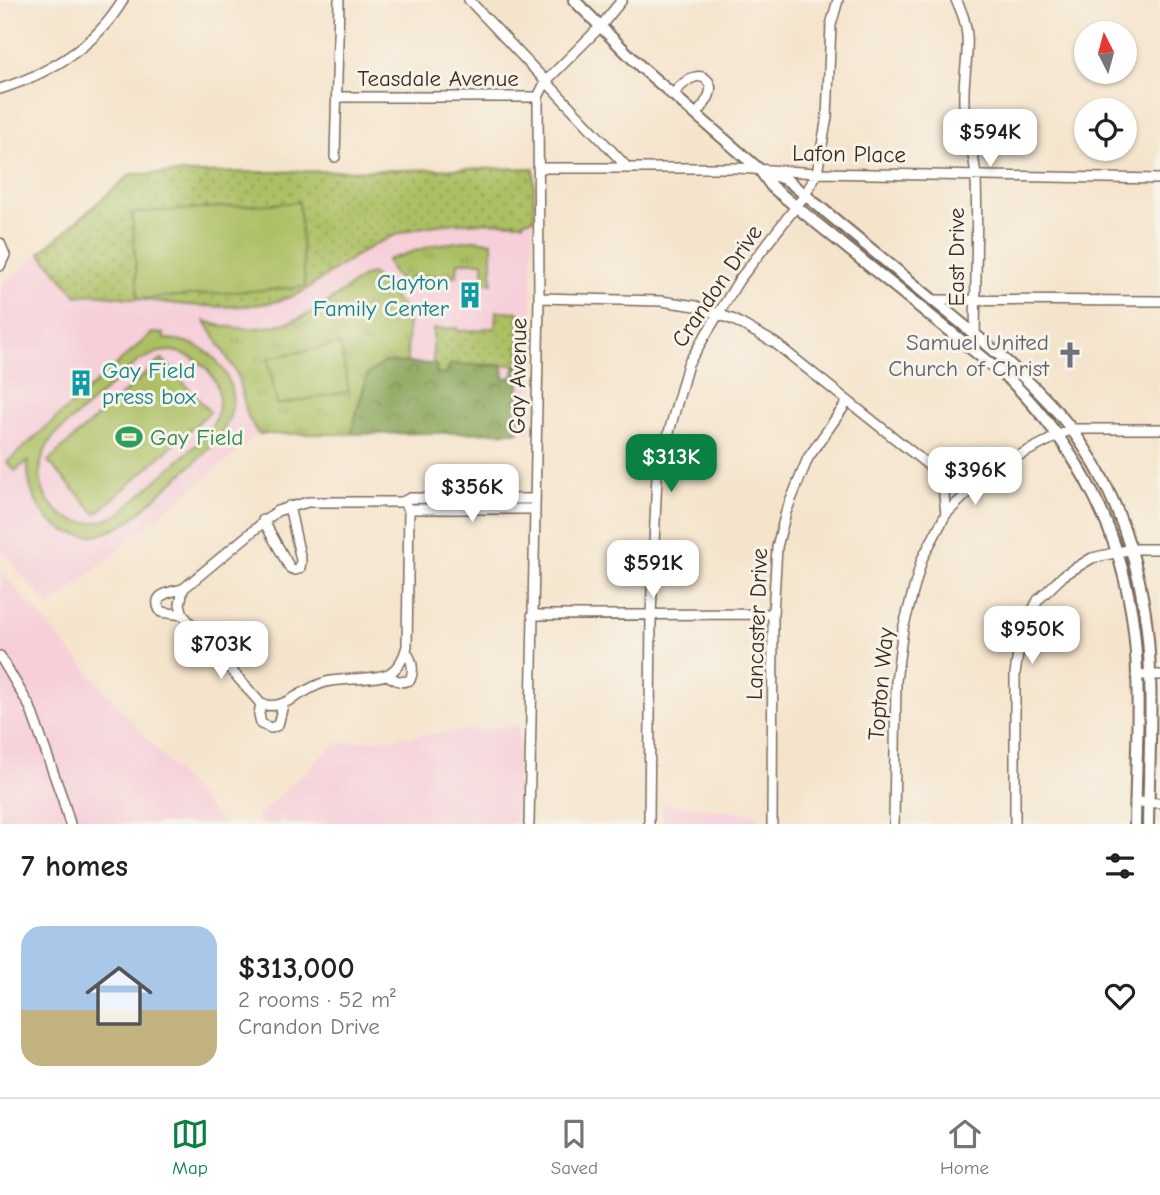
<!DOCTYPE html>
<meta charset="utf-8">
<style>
body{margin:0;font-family:"Comic Neue",sans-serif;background:#f2f2f2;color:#222;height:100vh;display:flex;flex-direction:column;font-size:26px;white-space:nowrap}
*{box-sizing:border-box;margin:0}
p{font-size:23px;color:#767676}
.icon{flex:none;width:38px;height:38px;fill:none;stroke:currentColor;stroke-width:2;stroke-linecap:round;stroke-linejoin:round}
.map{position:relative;height:824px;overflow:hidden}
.sheet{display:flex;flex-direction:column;background:#fff;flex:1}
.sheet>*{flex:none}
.needle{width:46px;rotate:354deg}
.buttons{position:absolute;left:1074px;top:21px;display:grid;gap:14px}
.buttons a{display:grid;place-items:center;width:63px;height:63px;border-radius:50%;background:#fff;box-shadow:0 2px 5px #0004;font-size:35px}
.price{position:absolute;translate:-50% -60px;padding:0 16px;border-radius:14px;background:#fff;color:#222;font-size:23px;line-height:46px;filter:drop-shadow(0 2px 4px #0008)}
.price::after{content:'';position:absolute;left:50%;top:42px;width:21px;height:16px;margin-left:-10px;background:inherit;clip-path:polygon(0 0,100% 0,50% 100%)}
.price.on{background:#0b8043;color:#fff}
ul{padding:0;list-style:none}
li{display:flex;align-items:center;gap:21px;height:175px;padding:0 21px}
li+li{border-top:2px solid #e0e0e0}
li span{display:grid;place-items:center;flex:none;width:196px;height:140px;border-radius:21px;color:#555}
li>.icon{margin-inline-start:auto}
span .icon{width:84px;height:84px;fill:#fffc;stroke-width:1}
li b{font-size:30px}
h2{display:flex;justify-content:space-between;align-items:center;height:84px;padding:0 21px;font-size:30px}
.tabs{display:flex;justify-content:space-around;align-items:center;height:98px;border-top:2px solid #e0e0e0;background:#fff;font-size:19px;color:#767676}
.tabs a{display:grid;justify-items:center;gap:4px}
.tabs .on{color:#0b8043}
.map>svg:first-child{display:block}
</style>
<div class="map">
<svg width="1160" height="824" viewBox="0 0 1160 824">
<defs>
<pattern id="grass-tufts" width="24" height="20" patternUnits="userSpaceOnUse" patternTransform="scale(1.75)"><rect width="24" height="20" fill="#acc064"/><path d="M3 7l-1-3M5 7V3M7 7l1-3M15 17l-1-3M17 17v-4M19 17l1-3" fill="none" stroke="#8d9c52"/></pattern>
<pattern id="forest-crowns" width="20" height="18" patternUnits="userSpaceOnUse" patternTransform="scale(1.75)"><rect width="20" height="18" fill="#89a65a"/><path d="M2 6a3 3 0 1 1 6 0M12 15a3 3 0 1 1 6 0" fill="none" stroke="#71874a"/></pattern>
<pattern id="park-dots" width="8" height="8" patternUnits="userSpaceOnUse" patternTransform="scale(1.75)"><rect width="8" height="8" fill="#acc064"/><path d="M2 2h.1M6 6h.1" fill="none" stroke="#8d9c52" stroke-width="1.8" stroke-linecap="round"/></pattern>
</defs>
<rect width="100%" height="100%" fill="#f7f3e8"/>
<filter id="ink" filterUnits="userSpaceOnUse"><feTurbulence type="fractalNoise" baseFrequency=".0143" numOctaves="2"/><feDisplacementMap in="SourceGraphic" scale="14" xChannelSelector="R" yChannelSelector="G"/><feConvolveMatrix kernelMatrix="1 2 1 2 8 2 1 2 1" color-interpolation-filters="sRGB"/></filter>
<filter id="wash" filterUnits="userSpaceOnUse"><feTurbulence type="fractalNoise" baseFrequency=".00686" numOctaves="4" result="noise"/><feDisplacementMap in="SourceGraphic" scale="28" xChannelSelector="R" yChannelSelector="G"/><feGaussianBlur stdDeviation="1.57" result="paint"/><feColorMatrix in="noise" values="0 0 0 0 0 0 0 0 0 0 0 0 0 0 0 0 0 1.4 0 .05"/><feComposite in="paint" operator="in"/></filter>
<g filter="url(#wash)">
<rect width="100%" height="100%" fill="#f5e4cc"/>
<path fill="#f6cfd9" d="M534,168L530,431L258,434L50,607L0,549V287L131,174Z
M0,570L125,714L223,824H0Z
M519,725L515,824H286L284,817L276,824H263L257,817L335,744Z
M662,804L758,814V824H662Z"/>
<path fill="url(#grass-tufts)" stroke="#747541" stroke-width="2" d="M473,240L492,242V283H483V262H458L457,276L409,277L407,291L391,270L387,260L434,245Z
M372,274L395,300L408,311L407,363L384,362L367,375C363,395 355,413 352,434H258L248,417L237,374L205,321C233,332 272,330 300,318C323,308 344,290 364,276Z"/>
<path fill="url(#forest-crowns)" stroke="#62683c" stroke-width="2" d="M384,362L433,364L436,365L437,374L449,364L503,366L504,378L514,377V366L519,365V432L352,434C354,413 363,395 367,375Z"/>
<path fill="url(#park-dots)" stroke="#747541" stroke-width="2" d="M534,168V219L523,221V223C480,222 433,220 393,236C362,249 332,272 304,291C259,315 187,306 137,299C116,297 98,292 77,296L40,253L131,174Z
M496,311L519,312V365L450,364L446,374H437L436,365L433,364V329L457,328L458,331L483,330L484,328H495Z"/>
<path fill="#acc064" stroke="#747541" stroke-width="2" fill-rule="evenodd" d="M299,202L305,287L138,299L132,213Z
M152,333L164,334V339C185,339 207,347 220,365C258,417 202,456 167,487C150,502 134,521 113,530C63,551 25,509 28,461L15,471L7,462ZM172,351C216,359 234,400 205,437L120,513C65,547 14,484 55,435L138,361L159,352Z
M340,344L349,391L277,405L268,358Z
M162,359L210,412L96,514L48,461Z"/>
</g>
<g filter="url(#ink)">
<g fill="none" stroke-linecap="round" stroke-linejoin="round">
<g stroke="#7c6b5b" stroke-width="12">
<path id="minor" d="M469,0L627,167
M956,0C977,38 962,65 964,104C965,130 975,154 976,178C978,235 975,293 975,350
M0,89C50,73 96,46 123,0
M672,95C678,89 686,79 695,77C699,76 702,76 706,79C718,90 703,106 696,115
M337,97H538L546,81L600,27L622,0
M335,157L339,0
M538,168H737L817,173L1160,179
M0,243L5,255L0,266
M539,298L661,301L696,306L734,320L775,343L942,476L982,479L1016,457L1071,429H1160
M933,300L1160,301
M406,506L409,509H534
M409,509L407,646C405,656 399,667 390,673C380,680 341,678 326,682C302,688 285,712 261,704L183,615L180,604L183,589L277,511L308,502H402L410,498L535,499
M946,514L982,479
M263,520L290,568L296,570L300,568L301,560L289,506
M183,615L161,612C150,594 170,592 183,589
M532,615L773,614
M0,656L30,707L63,800L70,824
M387,675C395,680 402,684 410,680C415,669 412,660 406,651
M1136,675H1160
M261,704L259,714L261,724L271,728L278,725L283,705
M1135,802L1160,803
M529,824L539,298L538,97
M649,824L651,615L657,475L688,364L739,280L805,195L817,173L827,117L831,25L838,0
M772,824L773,614L777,547L786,512L808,458L848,401
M894,824L896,681L903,629L922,559L946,514L942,476
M1015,824V674L1021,633L1038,600L1064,575L1092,558L1132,549H1160"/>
</g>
<g stroke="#7c6b5b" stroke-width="14">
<path id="tertiary" d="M574,0L642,68L760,170L772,187L1011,381C1079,449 1123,535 1134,631C1141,694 1136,760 1135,824
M760,170L787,180C836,220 885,261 934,301C978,337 1023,372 1060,415C1105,468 1133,538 1144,607C1155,674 1149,756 1148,824"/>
</g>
<use href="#minor" stroke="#fff" stroke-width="9"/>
<use href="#tertiary" stroke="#fff" stroke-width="10"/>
</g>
</g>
<defs>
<g id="building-bare" transform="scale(2.1)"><path d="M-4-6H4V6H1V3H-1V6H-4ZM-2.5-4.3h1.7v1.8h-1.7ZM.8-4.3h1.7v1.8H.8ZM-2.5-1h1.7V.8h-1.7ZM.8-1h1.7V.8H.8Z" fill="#0f9aa8" stroke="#f7f3e8" stroke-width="2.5" paint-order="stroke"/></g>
<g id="church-bare" transform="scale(2.1)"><path d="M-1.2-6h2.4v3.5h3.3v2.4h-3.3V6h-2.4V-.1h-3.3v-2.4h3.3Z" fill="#6b7280" stroke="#f7f3e8" stroke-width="2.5" paint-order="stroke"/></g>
<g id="stadium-bare" transform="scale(2.1)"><path d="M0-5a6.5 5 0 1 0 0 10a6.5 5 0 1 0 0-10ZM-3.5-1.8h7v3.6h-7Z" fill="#2e9e5b" stroke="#f7f3e8" stroke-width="2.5" paint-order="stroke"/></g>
</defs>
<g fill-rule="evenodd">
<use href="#building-bare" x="470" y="295"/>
<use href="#church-bare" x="1070" y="355"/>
<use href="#building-bare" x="81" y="383"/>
<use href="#stadium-bare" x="129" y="437"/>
</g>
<g text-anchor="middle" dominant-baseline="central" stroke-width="6" stroke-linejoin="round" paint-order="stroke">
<g font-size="23" fill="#3b2a1e" stroke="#f7f3e8">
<text x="438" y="78">Teasdale Avenue</text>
<text transform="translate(849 154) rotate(1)">Lafon Place</text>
<text transform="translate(956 257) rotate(-90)">East Drive</text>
<text transform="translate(717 286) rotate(-56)">Crandon Drive</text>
<text transform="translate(518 376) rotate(-89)">Gay Avenue</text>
<text transform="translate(757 624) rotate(-88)">Lancaster Drive</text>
<text transform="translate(881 684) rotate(-85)">Topton Way</text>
</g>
<g font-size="23" fill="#0d838f" stroke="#f7f3e8" text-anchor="end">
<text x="449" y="282">Clayton<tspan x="449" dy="26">Family Center</tspan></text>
<text x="102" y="370" text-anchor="start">Gay Field<tspan x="102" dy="26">press box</tspan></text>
</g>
<g font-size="23" fill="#5b616d" stroke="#f7f3e8" text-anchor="end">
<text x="1049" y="342">Samuel United<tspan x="1049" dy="26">Church of Christ</tspan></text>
</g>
<g font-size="23" fill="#27864d" stroke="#f7f3e8" text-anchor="start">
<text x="150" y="437">Gay Field</text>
</g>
</g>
</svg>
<div class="buttons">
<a><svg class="needle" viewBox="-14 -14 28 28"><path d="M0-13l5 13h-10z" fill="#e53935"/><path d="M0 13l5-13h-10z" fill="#767676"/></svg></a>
<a><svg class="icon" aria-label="locate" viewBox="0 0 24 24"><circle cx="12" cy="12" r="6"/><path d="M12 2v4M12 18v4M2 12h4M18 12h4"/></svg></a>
</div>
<b class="price" style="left:990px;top:169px">$594K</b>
<b class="price on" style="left:671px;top:494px">$313K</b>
<b class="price" style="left:975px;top:507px">$396K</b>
<b class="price" style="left:472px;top:524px">$356K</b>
<b class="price" style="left:653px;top:600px">$591K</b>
<b class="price" style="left:1032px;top:666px">$950K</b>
<b class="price" style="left:221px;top:681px">$703K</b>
</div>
<section class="sheet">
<h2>7 homes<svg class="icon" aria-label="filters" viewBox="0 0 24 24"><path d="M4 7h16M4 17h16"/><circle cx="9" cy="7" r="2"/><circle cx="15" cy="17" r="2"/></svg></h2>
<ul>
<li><span style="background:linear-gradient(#a9c7e8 60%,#c2b280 0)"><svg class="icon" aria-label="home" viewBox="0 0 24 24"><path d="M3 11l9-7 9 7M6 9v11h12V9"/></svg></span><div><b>$313,000</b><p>2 rooms · 52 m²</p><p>Crandon Drive</p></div><svg class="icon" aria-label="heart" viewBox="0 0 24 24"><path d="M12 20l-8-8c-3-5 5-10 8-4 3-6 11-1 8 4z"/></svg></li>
</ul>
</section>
<nav class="tabs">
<a class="on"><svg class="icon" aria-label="map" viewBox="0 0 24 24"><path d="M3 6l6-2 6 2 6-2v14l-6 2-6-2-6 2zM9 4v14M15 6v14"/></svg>Map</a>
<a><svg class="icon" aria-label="saved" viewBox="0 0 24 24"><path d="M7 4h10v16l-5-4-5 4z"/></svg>Saved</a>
<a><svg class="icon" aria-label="home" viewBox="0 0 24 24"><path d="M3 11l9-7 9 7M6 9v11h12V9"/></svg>Home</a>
</nav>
